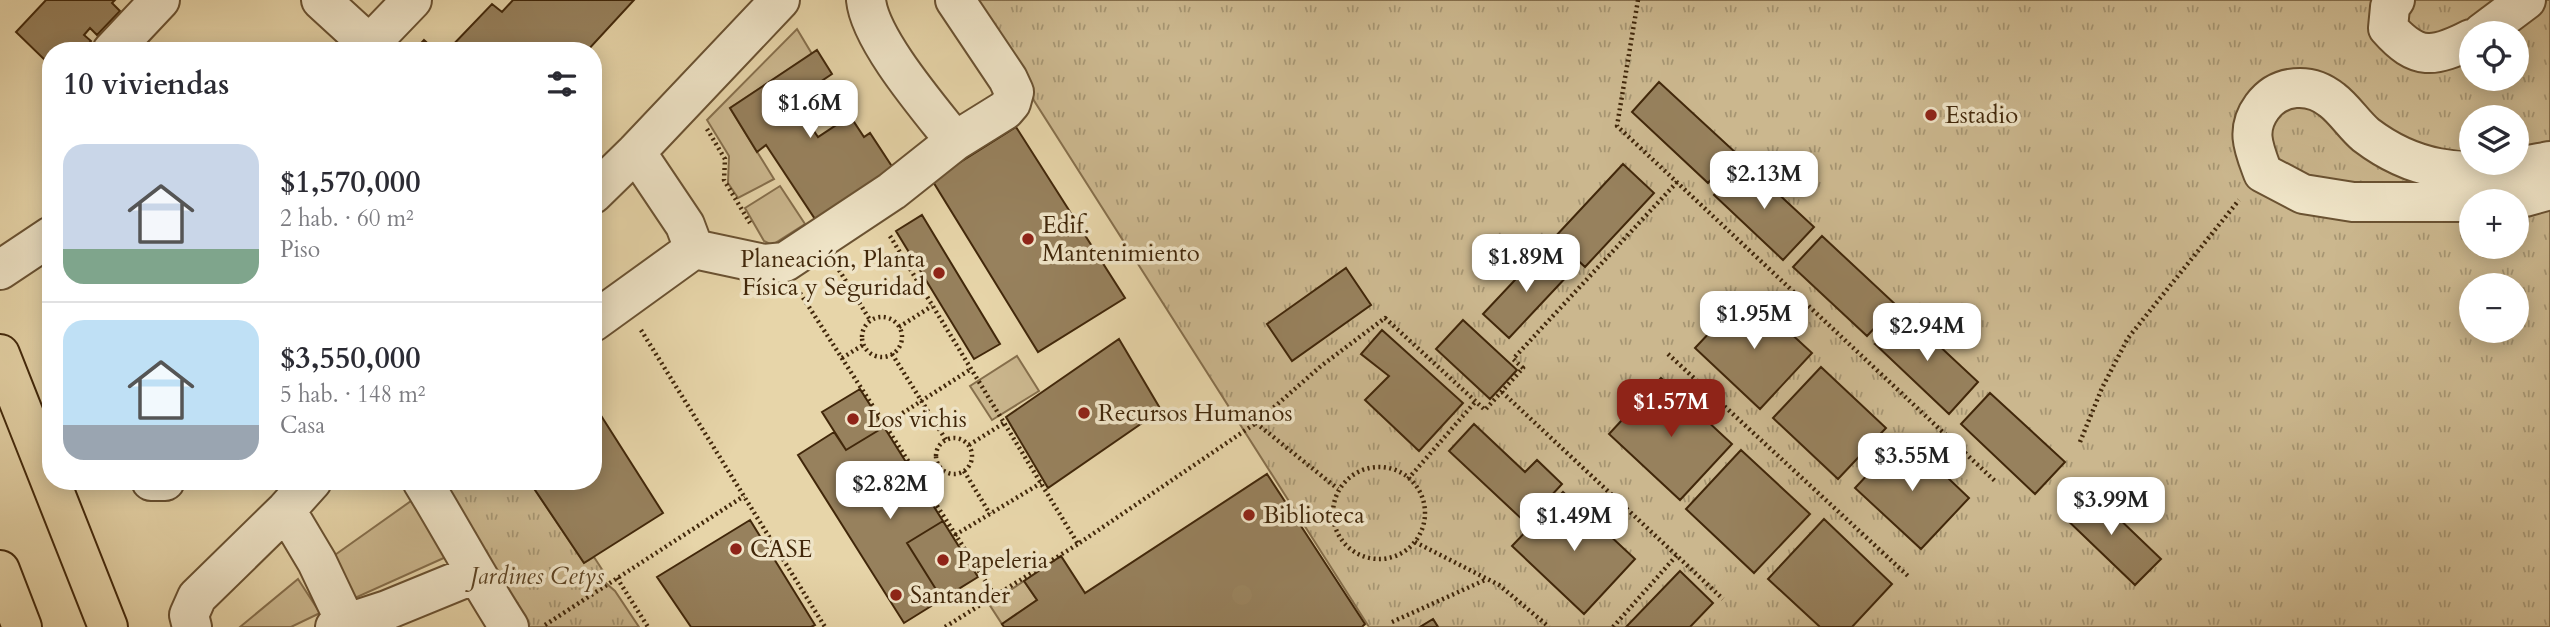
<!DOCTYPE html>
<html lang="es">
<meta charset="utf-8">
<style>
body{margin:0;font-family:Cardo,serif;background:#f7f7f7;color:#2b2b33;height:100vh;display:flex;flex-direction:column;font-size:26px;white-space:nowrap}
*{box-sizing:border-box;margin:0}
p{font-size:23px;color:#7c7c81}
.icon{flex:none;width:38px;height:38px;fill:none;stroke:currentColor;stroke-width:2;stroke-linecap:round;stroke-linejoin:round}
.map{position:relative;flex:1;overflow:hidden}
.sheet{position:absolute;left:42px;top:42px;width:560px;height:448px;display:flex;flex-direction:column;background:#fff;border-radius:28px;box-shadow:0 4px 18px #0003}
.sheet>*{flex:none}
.tools{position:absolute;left:2459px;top:21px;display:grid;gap:14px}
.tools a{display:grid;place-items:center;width:70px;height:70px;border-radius:50%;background:#fff;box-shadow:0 4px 18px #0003;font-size:35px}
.price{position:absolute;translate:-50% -60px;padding:0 16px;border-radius:14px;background:#fff;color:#222;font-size:23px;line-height:46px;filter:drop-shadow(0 2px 4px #0008)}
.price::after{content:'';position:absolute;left:50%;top:42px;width:21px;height:16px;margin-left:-10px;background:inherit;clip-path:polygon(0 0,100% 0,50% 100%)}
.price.active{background:#8f2418;color:#fff}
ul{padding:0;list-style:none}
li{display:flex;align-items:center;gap:21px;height:175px;padding:0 21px}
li+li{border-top:2px solid #e1e1e2}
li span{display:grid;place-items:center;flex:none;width:196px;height:140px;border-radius:21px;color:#555}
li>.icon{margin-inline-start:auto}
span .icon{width:84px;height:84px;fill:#fffc;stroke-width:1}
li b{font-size:30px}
h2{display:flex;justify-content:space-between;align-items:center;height:84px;padding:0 21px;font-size:30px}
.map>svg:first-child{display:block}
</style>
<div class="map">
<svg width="2550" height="627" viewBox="0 0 2550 627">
<defs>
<pattern id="park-tufts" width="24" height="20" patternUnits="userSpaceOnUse" patternTransform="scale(1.75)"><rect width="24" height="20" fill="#cbb78e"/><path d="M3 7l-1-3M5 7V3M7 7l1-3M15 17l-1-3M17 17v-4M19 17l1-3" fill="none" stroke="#a69572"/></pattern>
</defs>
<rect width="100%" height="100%" fill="#e7d5a9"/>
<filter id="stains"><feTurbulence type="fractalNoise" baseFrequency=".00286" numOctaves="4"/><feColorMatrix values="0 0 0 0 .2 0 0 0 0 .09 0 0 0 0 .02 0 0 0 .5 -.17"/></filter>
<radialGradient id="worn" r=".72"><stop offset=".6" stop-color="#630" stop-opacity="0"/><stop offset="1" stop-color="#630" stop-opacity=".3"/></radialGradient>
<path fill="#cbb78e" stroke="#866f4c" stroke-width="2" d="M797,29L812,54L730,108L774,179L738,198L728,183L729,156L707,120Z
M780,186L805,224L772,245L764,241L745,208Z
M1017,356L1039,391L992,420L970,386Z
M411,501L446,557L346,602L325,562Z
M298,579L320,613L291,627H240Z
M1024,581L1037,600L1002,624L989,604Z"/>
<path fill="url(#park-tufts)" stroke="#866f4c" stroke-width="2" fill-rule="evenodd" d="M970,0H2550V627H1438L1433,619L1420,627H1369ZM2471,33H2516V79H2471ZM2471,117H2516V163H2471ZM2471,201H2516V247H2471ZM2471,285H2516V331H2471Z
M440,481H529L584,563L594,557L605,574L600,578L615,591L639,627H516Z"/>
<path fill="#97815d" stroke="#41270a" stroke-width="2" d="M46,0H115L112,3L120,11L97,35L90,28L84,35L91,41L82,51H51V66L16,32Z
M513,0H634L587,51H447L492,4L502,12Z
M424,40L436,51H414Z
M817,50L832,74L793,100L818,137L850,116L864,137L870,133L893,168L815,219L766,145L757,152L730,108Z
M1659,82L1736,153L1708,183L1632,112Z
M1016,127L1125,298L1038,352L932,180Z
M1744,162L1814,227L1783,260L1714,195Z
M1623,164L1654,193L1585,267L1554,238Z
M922,215L1000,344L974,359L896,231Z
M1822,236L1896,305L1867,336L1793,267Z
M1544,249L1570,273L1509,338L1483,314Z
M1346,268L1371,305L1292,361L1267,324Z
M1747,293L1812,353L1760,409L1695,348Z
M1904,313L1978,382L1949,414L1875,344Z
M1463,320L1517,370L1490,399L1436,349Z
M1382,330L1463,403L1419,451L1365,400L1389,376L1361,354Z
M1119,339L1161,410L1048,488L1006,417Z
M1821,367L1886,428L1838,479L1773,418Z
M1661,378L1732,444L1680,500L1609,434Z
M860,389L884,427L846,450L822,412Z
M1990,393L2065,462L2035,494L1961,424Z
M593,403L663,513L584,563L529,481H593Z
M1474,424L1525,472L1537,460L1562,484L1526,523L1449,451Z
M884,427L978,577L904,623L798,455L834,432L846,450Z
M1904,436L1969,498L1921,549L1855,488Z
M1741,450L1810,514L1754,573L1686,509Z
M1267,474L1365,624L1362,627H1004L1002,624L1037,600L1024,581L1061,556L1085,593Z
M2087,488L2161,559L2135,585L2062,515Z
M1563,492L1635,559L1584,614L1512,546Z
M1824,519L1892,584L1852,627H1820L1768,579Z
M750,520L815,625L811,627H691L657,577Z
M943,521L978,577L942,599L907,543Z
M1680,571L1713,603L1690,627H1626Z
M1433,619L1438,627H1420Z"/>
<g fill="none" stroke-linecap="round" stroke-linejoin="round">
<g stroke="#6a5232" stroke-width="42">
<path id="minor" d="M321,0L369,44
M866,0C870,40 929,108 955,141
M2395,0L2390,7L2388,28C2417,61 2434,58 2471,39
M2482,33L2526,0
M112,51L160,0
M363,51L412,0
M593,194L636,152L780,0
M2487,201L2525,197L2550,190
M2471,202H2353L2303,194L2263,173C2254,149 2245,130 2262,107C2279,84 2310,82 2332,100C2345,110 2354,125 2366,135C2387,151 2412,163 2438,168C2478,176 2512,168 2550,161
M694,249L764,264L785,262L892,191L955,141L1005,110L1011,103L1014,92L1008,79L955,0
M0,270L51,236
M593,322L694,249L685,225L636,152
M151,481H165
M422,481C452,530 478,579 509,627
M286,510L317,562L346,623
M192,627L189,615L197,597L286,510L312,481
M335,627L387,610L475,574"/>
</g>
<g stroke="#41270a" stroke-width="42">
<path id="major" d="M0,354L108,627
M0,570L22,627"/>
</g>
<path stroke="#41270a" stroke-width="4.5" stroke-dasharray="2 3.5" stroke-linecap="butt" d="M1638,0L1617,126L1996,482
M707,129L725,159L724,180L750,223
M890,236L1078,544L1256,423L1321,366L1385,318L1485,410L1523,368L1513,359L1677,182
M839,270L870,320
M800,293L995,596
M862 337a20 20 0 1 1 40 0a20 20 0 1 1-40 0Z
M899,327L932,306
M641,330L825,627
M892,354L946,440
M1668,354L1908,576
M842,358L863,345
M1502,392L1723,599
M1256,423L1338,489
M884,425L971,369
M936 456a18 18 0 1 1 36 0a18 18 0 1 1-36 0Z
M2080,442L2102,388L2128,338L2239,200
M969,445L1004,423
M1333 513a46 46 0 1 1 92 0a46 46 0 1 1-92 0Z
M964,471L990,514
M919,478L939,465
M1408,479L1476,401
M955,535L1041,483
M1415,542L1499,585L1549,627
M617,578L648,627
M1392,622L1485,580
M545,625L744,496
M945,627L1078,544
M1613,627L1677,555"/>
<use href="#minor" stroke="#efe4c7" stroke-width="38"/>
<use href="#major" stroke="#e7d5a9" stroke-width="38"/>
</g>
<circle fill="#9b8560" cx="1242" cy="595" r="10"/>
<g fill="#8f2418" stroke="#efe4c7" stroke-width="2.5">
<circle cx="1931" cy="115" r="7"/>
<circle cx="1028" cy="239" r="7"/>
<circle cx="939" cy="273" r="7"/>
<circle cx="1084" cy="413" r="7"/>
<circle cx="853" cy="419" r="7"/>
<circle cx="1249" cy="515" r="7"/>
<circle cx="736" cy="549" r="7"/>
<circle cx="943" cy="560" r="7"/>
<circle cx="896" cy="595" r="7"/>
</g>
<g text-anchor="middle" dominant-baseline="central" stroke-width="7" stroke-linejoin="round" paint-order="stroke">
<g font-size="24" fill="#41270a" stroke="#efe4c7" text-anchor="start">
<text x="1945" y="115">Estadio</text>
<text x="1042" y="225">Edif.<tspan x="1042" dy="28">Mantenimiento</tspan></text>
<text x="925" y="259" text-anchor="end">Planeación, Planta<tspan x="925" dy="28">Física y Seguridad</tspan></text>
<text x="1098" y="413">Recursos Humanos</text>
<text x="867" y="419">Los vichis</text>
<text x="1263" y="515">Biblioteca</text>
<text x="750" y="549">CASE</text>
<text x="957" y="560">Papeleria</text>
<text x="910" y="595">Santander</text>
</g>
<g font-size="24" font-style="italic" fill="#5d4424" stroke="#efe4c7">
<text x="537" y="576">Jardines Cetys</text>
</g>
</g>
<rect width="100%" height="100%" filter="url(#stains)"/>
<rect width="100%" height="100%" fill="url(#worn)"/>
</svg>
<div class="tools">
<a><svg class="icon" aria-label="locate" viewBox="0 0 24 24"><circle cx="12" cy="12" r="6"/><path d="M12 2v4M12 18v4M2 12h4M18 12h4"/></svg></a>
<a><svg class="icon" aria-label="layers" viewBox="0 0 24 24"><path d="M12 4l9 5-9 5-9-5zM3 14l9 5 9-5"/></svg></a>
<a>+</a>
<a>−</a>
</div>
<b class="price" style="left:810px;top:140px">$1.6M</b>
<b class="price" style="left:1764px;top:211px">$2.13M</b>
<b class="price" style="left:1526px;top:294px">$1.89M</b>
<b class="price" style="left:1754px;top:351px">$1.95M</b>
<b class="price" style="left:1927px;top:363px">$2.94M</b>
<b class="price active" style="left:1671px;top:439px">$1.57M</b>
<b class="price" style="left:1912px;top:493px">$3.55M</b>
<b class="price" style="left:890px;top:521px">$2.82M</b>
<b class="price" style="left:2111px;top:537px">$3.99M</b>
<b class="price" style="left:1574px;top:553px">$1.49M</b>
<section class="sheet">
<h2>10 viviendas<svg class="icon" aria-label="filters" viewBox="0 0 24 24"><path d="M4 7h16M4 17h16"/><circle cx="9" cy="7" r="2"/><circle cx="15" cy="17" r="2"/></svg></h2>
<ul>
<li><span style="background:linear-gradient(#c9d6e8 75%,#7fa58c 0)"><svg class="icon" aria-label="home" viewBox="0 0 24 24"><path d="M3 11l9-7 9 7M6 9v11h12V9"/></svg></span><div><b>$1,570,000</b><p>2 hab. · 60 m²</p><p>Piso</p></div></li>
<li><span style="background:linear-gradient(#bfe0f5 75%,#9aa5b1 0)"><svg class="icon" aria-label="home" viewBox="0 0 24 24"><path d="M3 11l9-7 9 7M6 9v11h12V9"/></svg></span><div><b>$3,550,000</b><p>5 hab. · 148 m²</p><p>Casa</p></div></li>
</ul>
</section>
</div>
